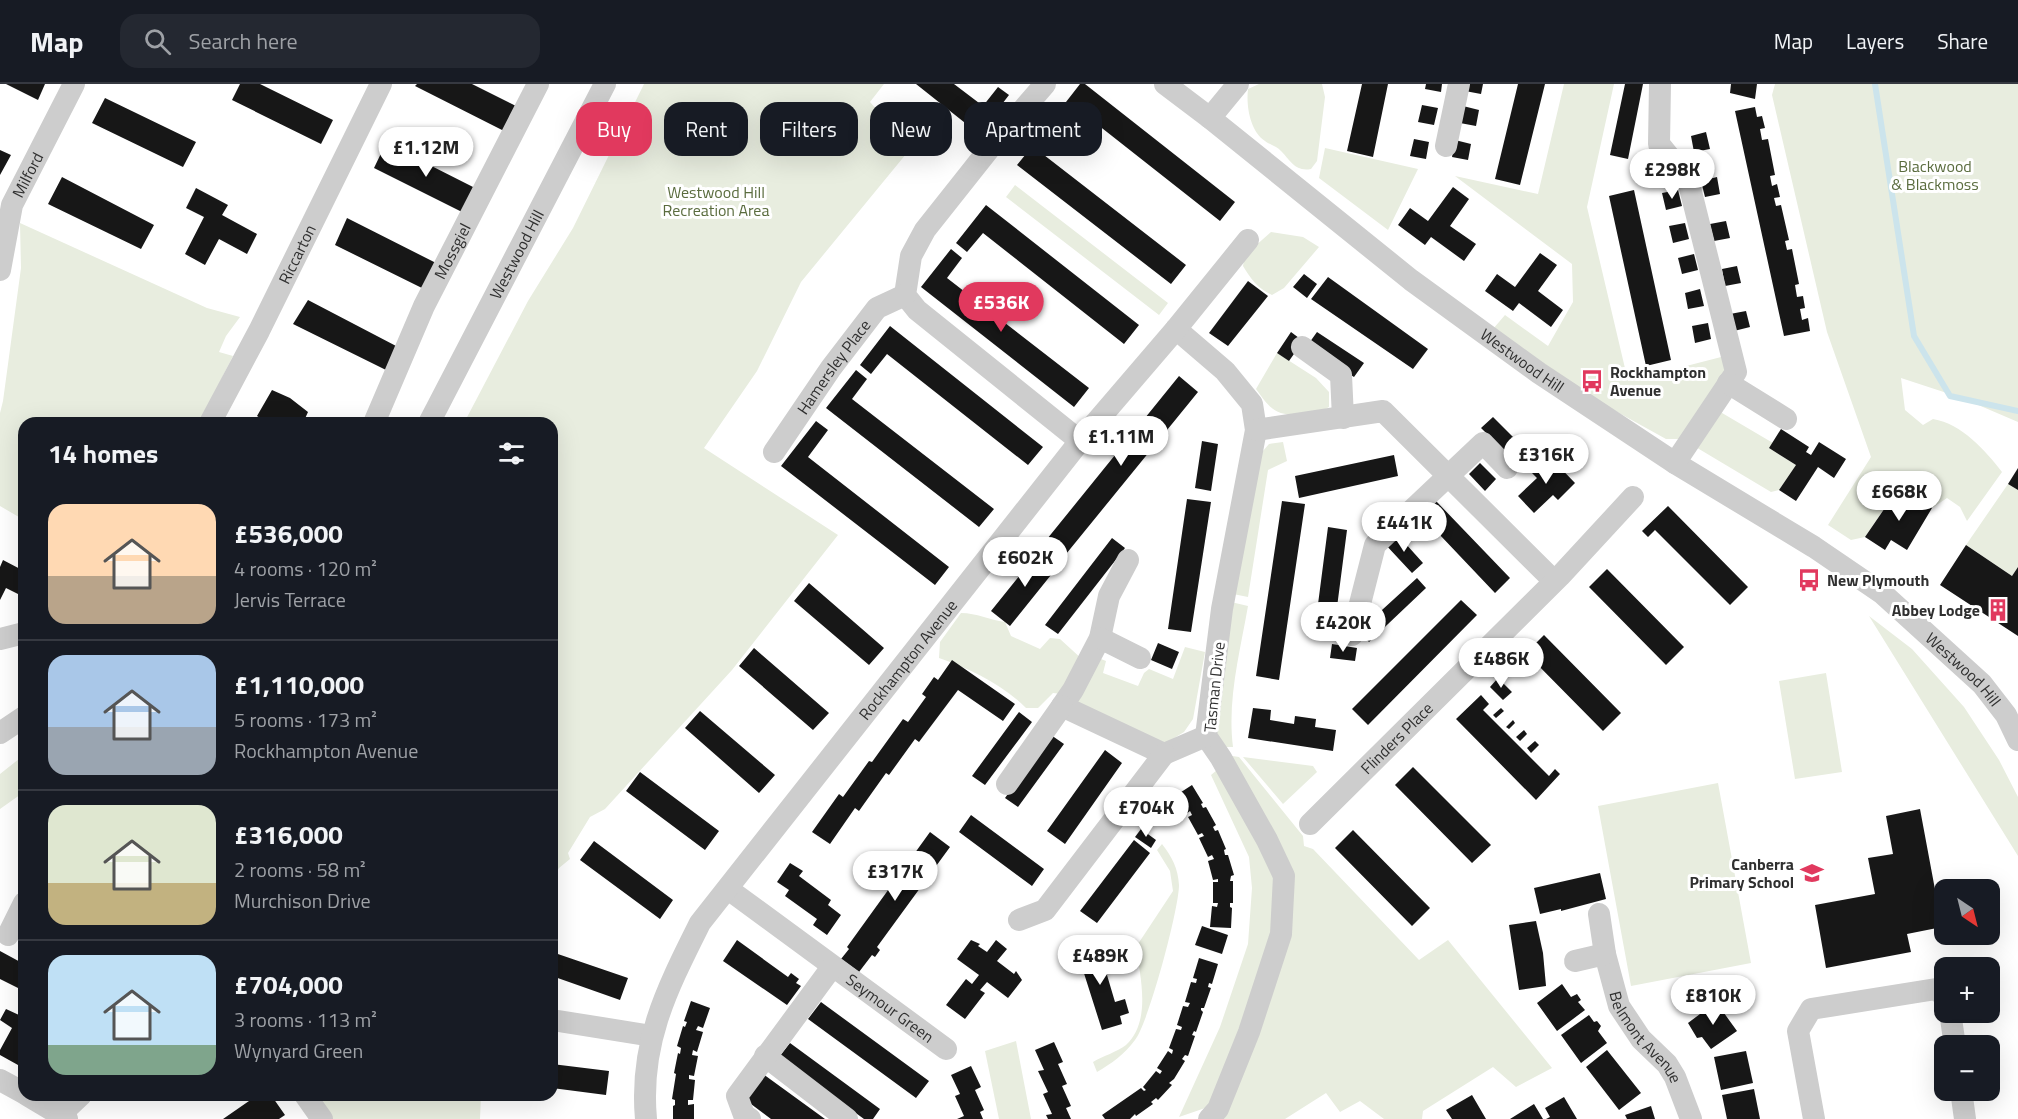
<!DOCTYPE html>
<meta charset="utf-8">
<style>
body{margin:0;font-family:"Titillium Web",sans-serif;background:#242831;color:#f1f3f6;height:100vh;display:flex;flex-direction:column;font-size:22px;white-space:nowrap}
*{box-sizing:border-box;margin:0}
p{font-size:20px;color:#9ea1a6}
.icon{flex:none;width:33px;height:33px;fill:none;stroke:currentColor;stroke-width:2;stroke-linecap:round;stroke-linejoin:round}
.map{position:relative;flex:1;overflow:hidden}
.details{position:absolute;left:18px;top:333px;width:540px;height:684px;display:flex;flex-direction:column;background:#171b24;border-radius:18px;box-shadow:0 6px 24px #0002}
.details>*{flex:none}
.hud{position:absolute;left:576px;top:18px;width:570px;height:54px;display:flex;gap:12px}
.needle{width:39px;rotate:145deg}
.fabs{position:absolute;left:1934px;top:795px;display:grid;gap:12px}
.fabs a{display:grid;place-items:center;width:66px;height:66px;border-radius:12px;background:#171b24;box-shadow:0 6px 24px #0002;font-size:30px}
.price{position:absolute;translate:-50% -51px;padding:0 14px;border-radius:21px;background:#fff;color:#222;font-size:20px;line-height:39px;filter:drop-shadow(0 2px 3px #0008)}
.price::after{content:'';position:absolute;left:50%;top:36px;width:18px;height:14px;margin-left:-9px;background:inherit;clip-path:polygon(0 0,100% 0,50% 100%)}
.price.on{background:#e1395e;color:#fff}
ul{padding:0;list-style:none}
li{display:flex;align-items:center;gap:18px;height:150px;padding:0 30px}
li+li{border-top:2px solid #363941}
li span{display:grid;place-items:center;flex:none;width:168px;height:120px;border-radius:18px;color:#555}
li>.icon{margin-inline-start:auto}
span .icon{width:72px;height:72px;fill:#fffc;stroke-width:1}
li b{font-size:26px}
h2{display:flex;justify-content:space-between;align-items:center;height:72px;padding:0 30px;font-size:26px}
.pill{padding:0 21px;border-radius:18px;background:#171b24;box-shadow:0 6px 24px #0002;font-size:21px;line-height:54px}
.pill.on{background:#e1395e;color:#fff}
header{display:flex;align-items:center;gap:36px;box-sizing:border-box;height:84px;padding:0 30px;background:#171b24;border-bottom:2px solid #363941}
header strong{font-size:28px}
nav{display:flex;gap:33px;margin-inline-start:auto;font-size:21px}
.search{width:420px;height:54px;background:#242831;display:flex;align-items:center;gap:15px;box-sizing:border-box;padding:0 21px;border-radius:18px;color:#9ea1a6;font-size:22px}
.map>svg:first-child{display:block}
</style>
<header>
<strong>Map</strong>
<div class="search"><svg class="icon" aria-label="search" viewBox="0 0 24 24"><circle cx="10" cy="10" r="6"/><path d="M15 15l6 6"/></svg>Search here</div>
<nav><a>Map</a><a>Layers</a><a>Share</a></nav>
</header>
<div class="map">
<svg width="2018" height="1035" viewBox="0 0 2018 1035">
<rect width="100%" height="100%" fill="#fff"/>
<path fill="#e8eddf" d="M644,0H884L870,18L911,64L801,198L757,287L704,364L838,451L732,586L605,725L590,733L568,769L570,775L559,784L552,796V339H464L528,217L573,144Z
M1259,0H1322L1325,13L1317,77L1311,85C1295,88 1291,77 1281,67C1277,62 1270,61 1265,57C1250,47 1246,22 1248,5Z
M1564,0H1614L1587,123L1628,297L1725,272L1726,288L1680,355H1666L1592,314L1493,245L1505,231L1548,262L1573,218L1572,180L1455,92L1538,110Z
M1775,0H2018V338L1962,314L1901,294L1905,326L1923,341L1933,335C1962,340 1985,366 2002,388L1967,437L1960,423L1947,414L1932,424L1905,407L1894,423L1888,419L1865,453L1851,456L1828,441L1871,373L1827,248L1772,11Z
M1325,64L1418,85L1388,146L1319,94Z
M1015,101L1168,219L1159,231L1006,113Z
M20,139L207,224L240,233L226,252L219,268L233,272L199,339H24V436L0,422V329L3,317L21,184Z
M1271,148L1303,153L1319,163L1284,204L1272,211C1257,204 1251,195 1243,182L1245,171Z
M1277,269L1316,294L1329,308V323C1317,330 1311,331 1297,331C1274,331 1269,323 1256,305Z
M1717,326L1773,359L1769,364L1796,381L1779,406L1771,408L1694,362Z
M1283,358L1287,377L1268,386L1248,513L1233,510L1262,368L1269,360Z
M2008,400L2018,406V483L2012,492L1966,461Z
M1231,518L1248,522C1240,568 1227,616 1233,663H1221L1214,638Z
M961,529C977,529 989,536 1005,538L1011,552L1040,565L1050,554L1060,555L1083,576L1062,610L1053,609L1038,624H1026C1002,600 970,585 939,574L940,558Z
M1869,532L1912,565L1964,623L1999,676L2018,713V772Z
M1185,563L1205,568L1193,635L1184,648L1166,659L1077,624L1075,608L1101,575L1106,577L1103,589L1138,602L1144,589L1149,585L1173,595Z
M1826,589L1842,688L1795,695L1779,597Z
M24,671V708L0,725V690Z
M1226,671L1239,673L1303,752L1304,762L1313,765L1419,876L1448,856L1552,984L1516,1003L1493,983L1423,1027L1422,1035H1384L1360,1017L1340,1028L1326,1009L1285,1035H1220L1291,789Z
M1243,673L1313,682L1317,688L1283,720Z
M1217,686L1275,792L1277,849L1214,1021L1179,1033L1220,943L1248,860L1252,804L1249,773L1211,691Z
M1718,699L1751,879L1631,902L1598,722Z
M1162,760C1172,773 1178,784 1179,801C1179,825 1149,938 1135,956C1124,971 1112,979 1097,988L1093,978C1103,972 1117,968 1126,961C1152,937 1140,892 1136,863L1173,807L1170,787L1157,766Z
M1016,957L1031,1035H999L985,967Z
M316,1011H481L480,1035H332Z"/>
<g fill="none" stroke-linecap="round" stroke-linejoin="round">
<path stroke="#cce4ec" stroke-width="6" d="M1875,0L1914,252L1950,312L2018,327"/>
</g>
<path fill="#171717" d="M6,0H45L38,16Z
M240,0H260L333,36L321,60L232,16Z
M417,0H472L518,23L506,48L415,2Z
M916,0H954L983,22L998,3L1009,11L979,50Z
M1080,0H1085L1235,118L1220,137L1079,26L1063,45L1052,36Z
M1362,0H1388L1373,73L1347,67Z
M1426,0H1442L1441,8L1425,5Z
M1467,0H1483L1481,10L1465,7Z
M1518,0H1545L1520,101L1495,95Z
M1625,0H1643L1628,75L1610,71Z
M1731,0H1757L1755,15L1730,9Z
M105,14L196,58L183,83L92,39Z
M1422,21L1438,24L1434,41L1418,38Z
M1463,22L1479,26L1476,42L1460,39Z
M1755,23L1757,33L1762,32L1765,44L1760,45L1762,56L1768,55L1775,91L1770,92L1772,102L1777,100L1780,113L1774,114L1776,122L1781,121L1789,156L1785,157L1787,166L1792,165L1799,200L1795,201L1797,213L1803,212L1805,224L1800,225L1802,236L1808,234L1810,247L1784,252L1735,27Z
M1048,43L1059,51L1044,71L1186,181L1171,200L1017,81Z
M1706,48L1710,65L1694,68L1691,52Z
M1414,55L1429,58L1426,75L1410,72Z
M1455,56L1471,60L1468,76L1452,73Z
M386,59L477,105L466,130L374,84Z
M0,66L11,71L0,91Z
M62,93L154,141L141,165L48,120Z
M1717,93L1720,110L1705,113L1701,97Z
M1453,103L1469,115L1450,142L1476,160L1464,177L1431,153L1425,161L1398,141L1410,124L1428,137Z
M196,104L228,121L222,131L257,150L247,170L219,155L205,181L185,170L204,133L186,124Z
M1634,106L1671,276L1646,282L1609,112Z
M1678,106L1682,122L1666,126L1662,109Z
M986,121L1139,241L1124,260L983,149L967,168L956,159Z
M347,134L440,181L428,207L335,161Z
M1726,137L1730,154L1714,157L1710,140Z
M1685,139L1689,155L1673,159L1669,142Z
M951,165L962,174L947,194L1089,304L1074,323L921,203Z
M1540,169L1557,181L1538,207L1563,226L1551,243L1519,219L1513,227L1485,207L1497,190L1515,203Z
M1694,170L1698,186L1682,190L1678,174Z
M1737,182L1741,199L1725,202L1722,185Z
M1304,190L1317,200L1307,214L1293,203Z
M1328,193L1428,265L1413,285L1311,215Z
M1248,197L1268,212L1228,262L1209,249Z
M1700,205L1704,222L1688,225L1685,209Z
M308,216L398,263L386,286L293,240Z
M1746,227L1750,243L1734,247L1730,230Z
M1708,239L1711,255L1695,259L1692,242Z
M890,242L1043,363L1028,381L887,270L871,290L860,281Z
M1291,248L1303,257L1289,277L1277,269Z
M1317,248L1364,279L1354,293L1307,262Z
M856,286L867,295L852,315L994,425L979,443L826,324Z
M1179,292L1198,308L1062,475L1043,460Z
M272,306L290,314L308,328L303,339H265L266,338L257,332Z
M1493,333L1525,365L1514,376L1481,344Z
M816,337L828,346L808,373L949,483L935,501L781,382Z
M1781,345L1809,363L1806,368L1811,371L1819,358L1846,375L1834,394L1818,383L1796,417L1779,406L1796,381L1769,364Z
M1202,357L1218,360L1211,407L1195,404Z
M1394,371L1398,392L1299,414L1295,392Z
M1549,372L1575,399L1558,416L1553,411L1534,429L1518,412L1537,394L1532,389Z
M1480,379L1496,395L1485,407L1469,390Z
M2018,384V406L2008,400Z
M1905,407L1932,424L1907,466L1891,456L1885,466L1865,453L1889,418L1894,423Z
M1187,415L1211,418L1191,548L1168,545Z
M1282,417L1305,420L1279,596L1256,592Z
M1436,417L1510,494L1495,509L1421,431Z
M1668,422L1748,503L1730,521L1655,446L1648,453L1642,447Z
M1328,443L1347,446L1333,554L1314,551Z
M1396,449L1423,479L1412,489L1384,459Z
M1112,454L1125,464L1058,550L1045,541Z
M1966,461L2012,492L2018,483V552L1940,501Z
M1040,466L1059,481L1010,542L991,527Z
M3,476L24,487V513L6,504L0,516V483Z
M1607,485L1684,563L1666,581L1589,503Z
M1417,494L1426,504L1369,558L1359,547Z
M809,499L884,564L869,581L794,517Z
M1461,516L1477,531L1368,641L1352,625Z
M1544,551L1621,629L1603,647L1526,569Z
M1158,559L1179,568L1172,585L1151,576Z
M1332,560L1357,564L1355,577L1330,574Z
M754,564L829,629L813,646L739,582Z
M952,576L1015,620L1003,637L958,606L919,658L915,655L889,691L886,689L859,727L855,724L830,760L812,748L839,710L843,713L869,677L872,678L903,635L908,638L926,613L922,610L934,593L938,596Z
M1498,594L1512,608L1503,616L1490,603Z
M1481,611L1489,620L1483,626L1549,692L1555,685L1560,690L1536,716L1456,635Z
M1253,624L1271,626L1270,636L1294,640L1295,632L1316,635L1315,643L1336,646L1333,667L1248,654Z
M1501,624L1504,627L1496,634L1493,631Z
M700,627L775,691L759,709L685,644Z
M1019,628L1032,638L985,701L972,692Z
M1513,636L1515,639L1509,645L1506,643Z
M1524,646L1527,650L1520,657L1516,653Z
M1051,651L1064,660L1018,723L1005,714Z
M1535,657L1539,661L1531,669L1527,664Z
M1105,666L1122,679L1065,760L1047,747Z
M1413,683L1491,761L1472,779L1395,701Z
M640,688L719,747L705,766L626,707Z
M1192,701L1203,719L1201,720L1203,724L1206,723L1216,741L1213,743L1215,747L1218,746L1226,765L1224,766L1225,771H1228L1234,791L1231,792L1230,797H1233V819H1230V823L1232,824L1231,844L1210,843L1212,822L1217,823L1218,819H1213V798H1218V795L1213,796L1208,777L1214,775L1212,771L1208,773L1199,754L1204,752L1202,749L1198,751L1188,733L1192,731L1190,727L1186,730L1175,712Z
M1920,725L1942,843L1907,850L1911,868L1826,884L1815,821L1875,810L1868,774L1893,770L1886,732Z
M971,731L1044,785L1032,802L959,748Z
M1141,745L1156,756L1151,764L1135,753Z
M1353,746L1430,824L1412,842L1335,764Z
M930,748L950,763L877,863L880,866L875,873L872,871L859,888L841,875L849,865L847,863Z
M1134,756L1150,769L1097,839L1080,827Z
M594,757L673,816L660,835L580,776Z
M790,779L803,787L799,792L831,816L828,821L841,831L827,851L813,841L817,835L785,812L789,806L777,798Z
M1600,789L1606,815L1561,827V825L1540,830L1534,804Z
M1536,837L1543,869L1546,902L1519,906L1509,841Z
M1202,842L1228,851L1222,870L1195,861Z
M1096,854L1115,918L1125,915L1129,929L1120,932L1122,940L1102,946L1075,861Z
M737,856L788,893L791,889L799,895L796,899L801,902L787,921L723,877Z
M971,856L980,860L978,862L987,868L996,856L1007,865L997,877L1014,890L1016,887L1022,896L1008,914L987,898L980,906L985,909L965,935L946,921L966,895L972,900L979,891L957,875Z
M0,867L24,880V907L0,895Z
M552,868L628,894L620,916L552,892Z
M1199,874L1218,880L1212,900L1209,899L1208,903L1211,904L1204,924H1201V926L1203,928L1196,948L1194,947L1192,951L1195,952L1188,972L1185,971L1182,975L1185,977L1174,995L1169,999L1172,1001L1158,1016L1156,1014L1151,1018L1153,1020L1136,1032L1135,1030L1130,1035H1105L1102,1031L1141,1004L1144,1007L1146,1006L1143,1003L1156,987L1160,990L1162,987L1157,984L1168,967L1172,970L1173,966L1169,964L1176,945L1181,946L1182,943L1177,941L1183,922L1188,923L1190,919L1185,918L1191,898L1196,899L1197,895L1193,894Z
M1562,900L1571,913L1577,910L1581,916L1578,918L1585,926L1557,947L1537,919Z
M691,917L710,924L703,944L698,942L696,946L703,948L697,968L693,966L692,971L698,972L694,992L689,991V995L695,996L693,1016H688V1021L694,1020V1035H673V1022L675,1021V1016L672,1015L676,990L674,989L678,969L680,970L681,964L677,962L683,942L685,943L687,938L684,937Z
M821,918L929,997L916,1014L808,935Z
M1716,918L1737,947L1711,965L1702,953L1697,954L1688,939Z
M24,921V971L18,981L0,971V966L12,944L0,936L6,925L19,931Z
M1589,931L1594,938L1597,937L1601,942L1598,947L1607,959L1581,979L1561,951Z
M1054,958L1063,978L1058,980L1067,1000L1062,1002L1071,1022L1066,1024L1071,1035H1048L1046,1031L1052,1030L1043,1010L1048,1008L1038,987L1044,986L1035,966Z
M790,959L880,1025L873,1035H864L779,973Z
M1607,966L1641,1009L1619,1026L1586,983Z
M1746,967L1753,999L1721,1006L1714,973Z
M552,980L609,987L606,1011L552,1004Z
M971,982L981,1003L975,1006L984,1026L980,1028L983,1035H957L964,1032L955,1012L960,1010L951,991Z
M759,987L825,1035H771L747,1017Z
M1754,1005L1760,1035H1727L1722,1011Z
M244,1011H271L285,1031L279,1035H223L249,1017Z
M1472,1011L1486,1035H1452L1446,1026Z
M1564,1013L1577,1035H1546L1550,1033L1545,1024Z
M1534,1020L1543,1035H1510Z
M1651,1022L1655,1035H1627L1625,1031Z"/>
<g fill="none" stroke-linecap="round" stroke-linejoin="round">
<g stroke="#cdcdcd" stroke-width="22">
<path d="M1045,0L990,64L925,146L911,172L905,211L917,226L1080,357"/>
<path id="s1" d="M1165,0L1210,34L1411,196L1539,289L1675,379L1814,463L1883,510L1982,600L2006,631L2018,656"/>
<path d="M1660,0L1659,60L1688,96L1736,288L1675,379"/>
<path d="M1210,34L1238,0"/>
<path d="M1446,62L1459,0"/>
<path id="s2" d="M0,186L12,121L74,0"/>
<path d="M1176,245L1225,287L1252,320L1256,346L1222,525L1206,652L1221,674L1267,756L1284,792L1281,850L1249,948L1218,1025L1209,1035"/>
<path d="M1302,263L1341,291L1343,334"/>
<path d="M1728,299L1786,335"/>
<path id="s3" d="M210,339L259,247L381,0"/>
<path id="s4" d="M374,339L424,222L538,0"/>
<path id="s5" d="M429,339L605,0"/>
<path d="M1256,346L1383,327L1554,497"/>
<path id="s6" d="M774,368L831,284L877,224L905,211"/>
<path d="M1128,476L1109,512L1100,554L1073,606L1062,622L1164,670L1206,652"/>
<path d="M1352,551L1375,461L1483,359L1507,384"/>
<path d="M1100,554L1140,574"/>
<path d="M0,555L24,549"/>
<path d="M0,649L24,633"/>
<path d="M1007,700L1062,622"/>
<path id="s7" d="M1310,740L1560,492L1633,413"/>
<path id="s8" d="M728,805L946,965"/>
<path id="s9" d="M1599,830L1605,870L1619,922L1641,955L1667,980L1675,993L1691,1035"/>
<path d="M1019,836L1045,826L1164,670"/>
<path d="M8,851L24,819"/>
<path d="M1575,877L1605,870"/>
<path d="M1950,928L1955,962"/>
<path d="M552,936L652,952"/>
<path d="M765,972L847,1035"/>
<path d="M0,996L24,1009"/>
<path d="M1961,1006L1965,1035"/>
<path d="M27,1011L67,1035"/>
<path d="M305,1011L322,1035"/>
<path d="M61,1030L81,1011"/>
<path id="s10" d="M646,1035C639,959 667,905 700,839L1080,357L1176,245L1248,156"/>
<path d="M750,1035L744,1031L737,1012L832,883"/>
<path d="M1814,1035L1798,947L1811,925L1936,905L1944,912"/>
</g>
</g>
<defs>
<g id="bus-bare" transform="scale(1.8)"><path d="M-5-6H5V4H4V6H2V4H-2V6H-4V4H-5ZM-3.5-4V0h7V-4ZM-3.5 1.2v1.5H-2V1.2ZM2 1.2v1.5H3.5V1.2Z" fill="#e1395e" stroke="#fff" stroke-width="2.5" paint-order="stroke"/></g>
<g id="building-bare" transform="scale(1.8)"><path d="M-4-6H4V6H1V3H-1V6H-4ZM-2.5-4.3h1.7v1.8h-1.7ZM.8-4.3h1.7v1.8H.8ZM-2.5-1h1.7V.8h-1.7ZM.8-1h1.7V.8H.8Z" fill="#e1395e" stroke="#fff" stroke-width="2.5" paint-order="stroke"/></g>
<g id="school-bare" transform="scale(1.8)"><path d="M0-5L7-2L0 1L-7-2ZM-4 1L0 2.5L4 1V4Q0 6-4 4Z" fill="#e1395e" stroke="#fff" stroke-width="2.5" paint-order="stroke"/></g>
</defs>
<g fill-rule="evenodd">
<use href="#bus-bare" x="1592" y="297"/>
<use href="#bus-bare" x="1809" y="496"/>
<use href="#building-bare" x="1998" y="526"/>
<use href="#school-bare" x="1812" y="789"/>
</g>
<g text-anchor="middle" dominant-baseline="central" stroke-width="6" stroke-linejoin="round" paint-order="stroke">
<g font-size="16" fill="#5a6c3e" stroke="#fff">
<text x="1935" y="82">Blackwood<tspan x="1935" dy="18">&amp; Blackmoss</tspan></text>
<text x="716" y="108">Westwood Hill<tspan x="716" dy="18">Recreation Area</tspan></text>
</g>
<g font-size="16" fill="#303030" stroke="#fff">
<text stroke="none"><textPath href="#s2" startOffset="100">Milford</textPath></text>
<text stroke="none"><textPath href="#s4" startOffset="189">Mossgiel</textPath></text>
<text stroke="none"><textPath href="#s3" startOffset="190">Riccarton</textPath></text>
<text stroke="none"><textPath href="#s5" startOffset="190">Westwood Hill</textPath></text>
<text stroke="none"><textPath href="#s1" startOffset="452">Westwood Hill</textPath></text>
<text stroke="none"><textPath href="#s6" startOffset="104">Hamersley Place</textPath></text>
<text stroke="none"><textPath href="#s10" startOffset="542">Rockhampton Avenue</textPath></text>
<text stroke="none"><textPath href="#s1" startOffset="992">Westwood Hill</textPath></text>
<text transform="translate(1214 603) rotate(-84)">Tasman Drive</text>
<text stroke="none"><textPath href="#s7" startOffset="122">Flinders Place</textPath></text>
<text stroke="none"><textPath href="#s8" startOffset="201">Seymour Green</textPath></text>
<text stroke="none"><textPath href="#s9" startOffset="135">Belmont Avenue</textPath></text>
</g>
<g font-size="16" font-weight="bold" fill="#303030" stroke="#fff" text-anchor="start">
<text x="1610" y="288">Rockhampton<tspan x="1610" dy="18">Avenue</tspan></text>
<text x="1827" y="496">New Plymouth</text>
<text x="1980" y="526" text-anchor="end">Abbey Lodge</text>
<text x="1794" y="780" text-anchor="end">Canberra<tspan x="1794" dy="18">Primary School</tspan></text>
</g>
</g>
</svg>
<div class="fabs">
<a><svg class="needle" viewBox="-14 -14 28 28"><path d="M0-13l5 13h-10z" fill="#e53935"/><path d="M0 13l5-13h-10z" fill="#9ea1a6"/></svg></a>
<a>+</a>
<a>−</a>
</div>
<b class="price" style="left:426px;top:94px">£1.12M</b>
<b class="price" style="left:1672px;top:116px">£298K</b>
<b class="price on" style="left:1001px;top:249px">£536K</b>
<b class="price" style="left:1121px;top:383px">£1.11M</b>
<b class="price" style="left:1546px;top:401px">£316K</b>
<b class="price" style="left:1899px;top:438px">£668K</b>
<b class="price" style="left:1404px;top:469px">£441K</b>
<b class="price" style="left:1025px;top:504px">£602K</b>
<b class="price" style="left:1343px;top:569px">£420K</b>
<b class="price" style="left:1501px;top:605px">£486K</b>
<b class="price" style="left:1146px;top:754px">£704K</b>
<b class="price" style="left:895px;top:818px">£317K</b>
<b class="price" style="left:1100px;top:902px">£489K</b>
<b class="price" style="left:1713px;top:942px">£810K</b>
<div class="hud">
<a class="pill on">Buy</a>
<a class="pill">Rent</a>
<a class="pill">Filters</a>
<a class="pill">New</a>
<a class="pill">Apartment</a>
</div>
<section class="details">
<h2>14 homes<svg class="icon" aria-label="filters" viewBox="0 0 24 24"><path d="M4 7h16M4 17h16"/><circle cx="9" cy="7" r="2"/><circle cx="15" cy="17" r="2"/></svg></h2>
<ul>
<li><span style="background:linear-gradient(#ffd9b3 60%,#b9a48a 0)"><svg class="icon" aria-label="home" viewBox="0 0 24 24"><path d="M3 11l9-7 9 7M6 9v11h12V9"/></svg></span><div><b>£536,000</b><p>4 rooms · 120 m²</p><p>Jervis Terrace</p></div></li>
<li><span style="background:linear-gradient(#a9c7e8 60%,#9aa5b1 0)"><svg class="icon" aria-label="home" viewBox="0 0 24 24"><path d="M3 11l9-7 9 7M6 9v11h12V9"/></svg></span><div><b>£1,110,000</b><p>5 rooms · 173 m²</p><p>Rockhampton Avenue</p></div></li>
<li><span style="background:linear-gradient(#dfe7d0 65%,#c2b280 0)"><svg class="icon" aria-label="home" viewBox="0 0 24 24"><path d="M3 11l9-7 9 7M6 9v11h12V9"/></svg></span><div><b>£316,000</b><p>2 rooms · 58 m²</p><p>Murchison Drive</p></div></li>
<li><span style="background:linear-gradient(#bfe0f5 75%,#7fa58c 0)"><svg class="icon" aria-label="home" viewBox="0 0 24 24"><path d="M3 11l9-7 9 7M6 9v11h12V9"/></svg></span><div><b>£704,000</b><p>3 rooms · 113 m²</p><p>Wynyard Green</p></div></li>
</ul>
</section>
</div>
